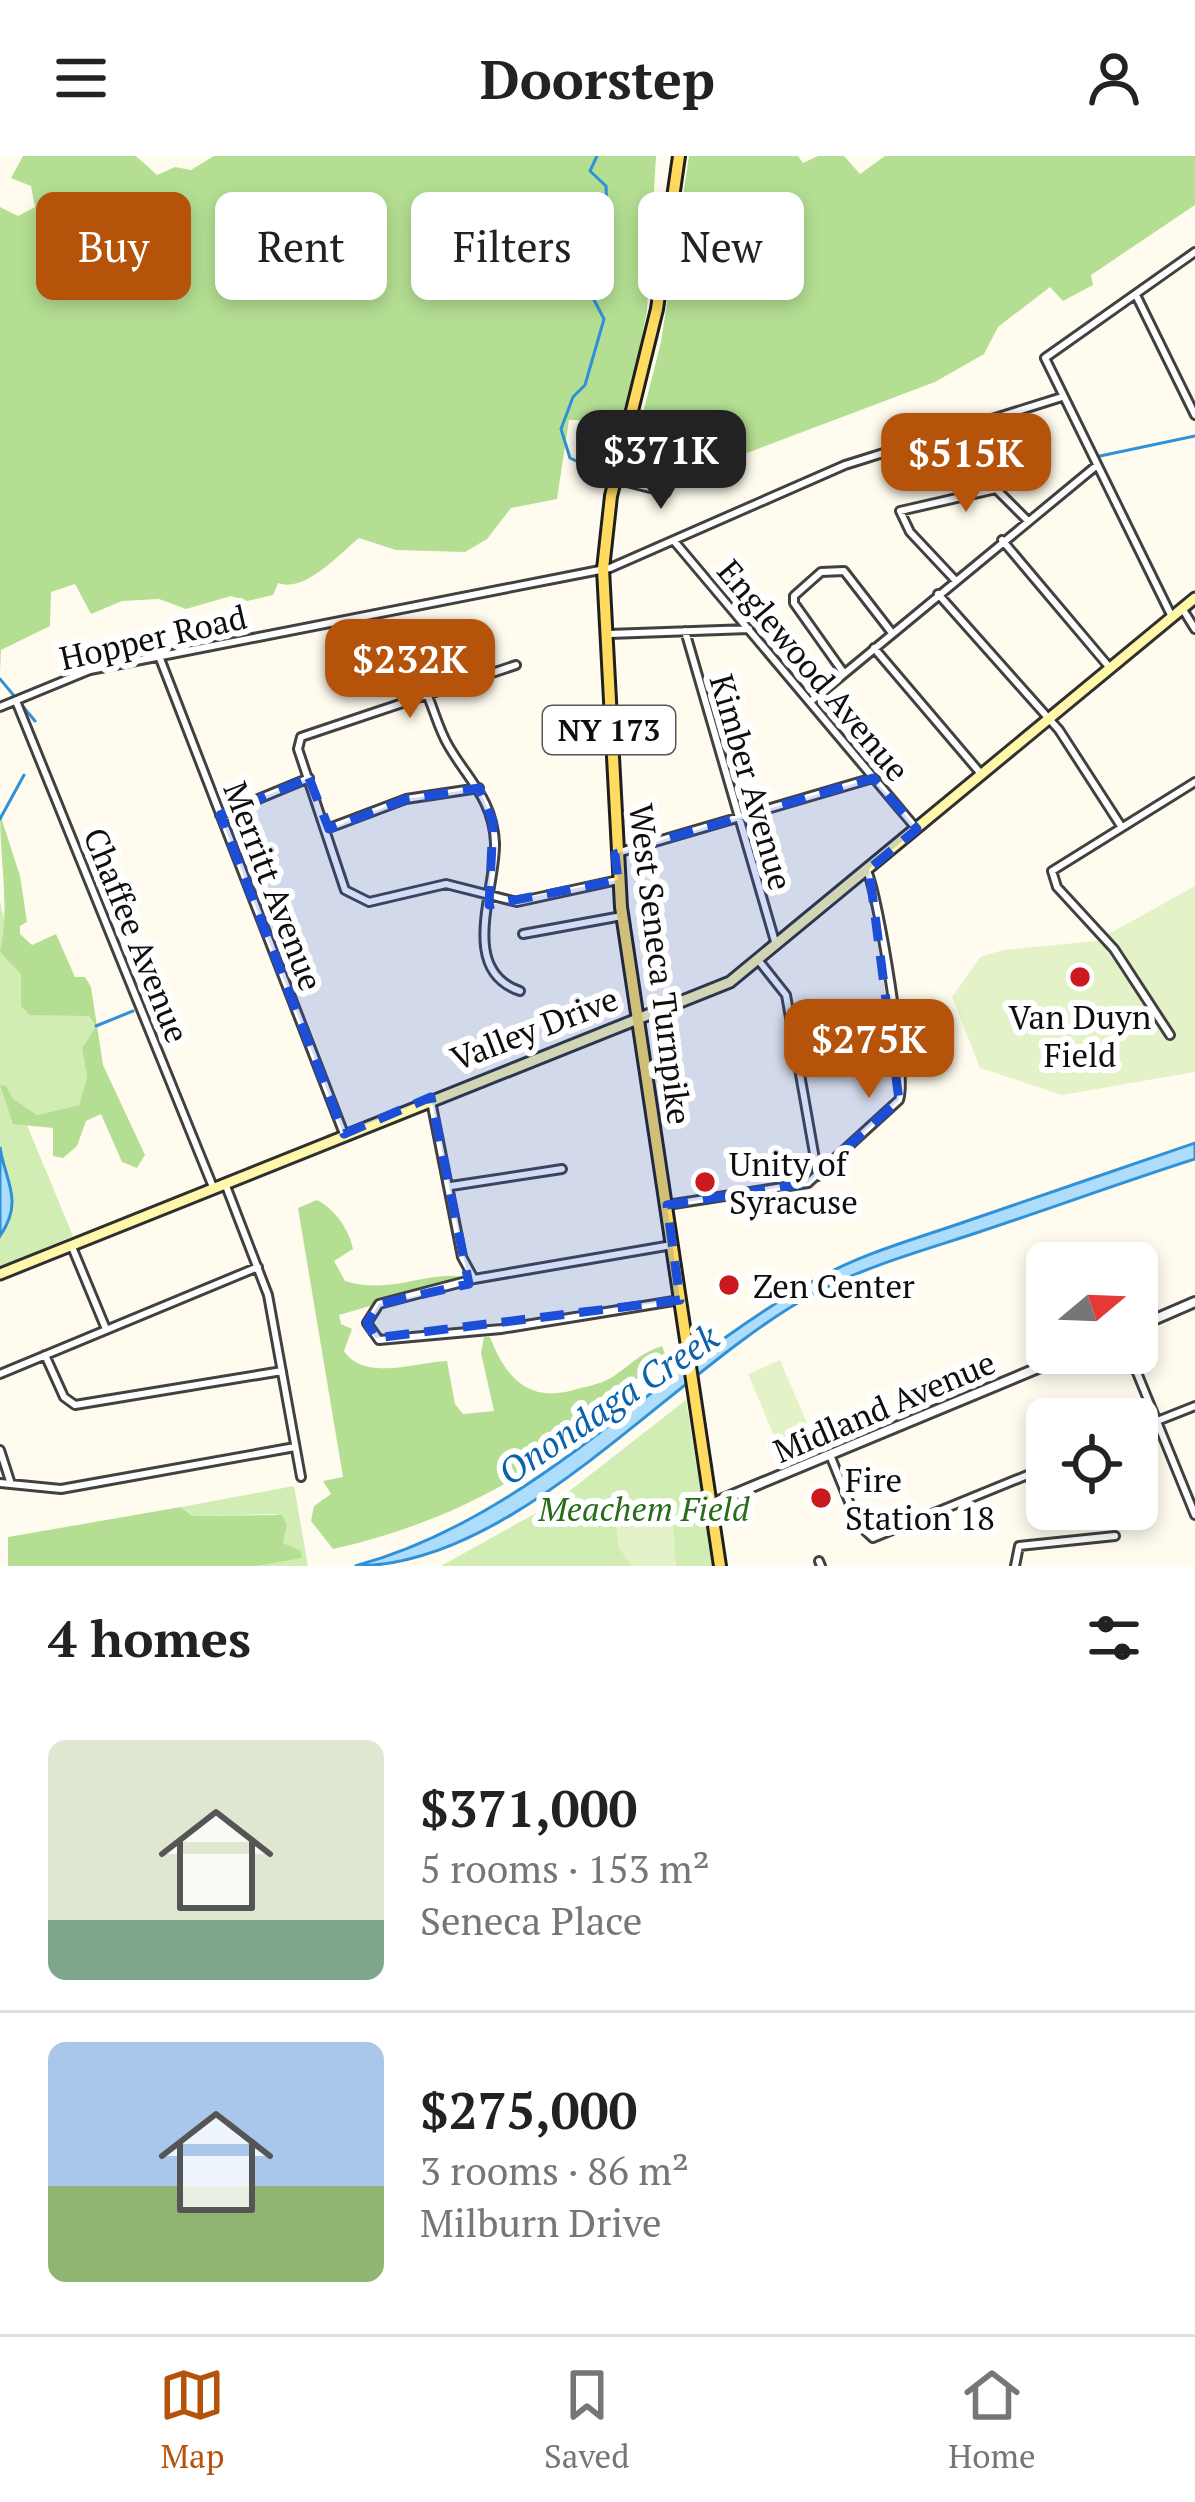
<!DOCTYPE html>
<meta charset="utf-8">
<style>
body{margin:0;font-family:"PT Serif",serif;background:#f6f6f6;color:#222;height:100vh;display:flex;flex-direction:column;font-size:45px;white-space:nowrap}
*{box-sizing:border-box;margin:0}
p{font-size:39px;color:#767676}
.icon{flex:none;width:66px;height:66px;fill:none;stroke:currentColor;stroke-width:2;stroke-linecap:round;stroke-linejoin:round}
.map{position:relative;height:1410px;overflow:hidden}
.drawer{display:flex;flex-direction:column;background:#fff;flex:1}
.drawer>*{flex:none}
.hud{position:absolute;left:36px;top:36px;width:1125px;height:108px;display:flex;gap:24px}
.needle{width:78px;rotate:71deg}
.tools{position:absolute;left:1026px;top:1086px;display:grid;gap:24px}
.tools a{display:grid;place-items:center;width:132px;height:132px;border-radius:18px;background:#fff;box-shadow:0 6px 18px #0003;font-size:60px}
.price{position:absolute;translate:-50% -102px;padding:0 27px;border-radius:24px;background:#b45309;color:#fff;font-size:39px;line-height:78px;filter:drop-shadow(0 3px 6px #0008)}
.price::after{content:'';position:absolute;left:50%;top:72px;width:36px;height:27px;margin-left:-18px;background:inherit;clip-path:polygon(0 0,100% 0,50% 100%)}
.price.active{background:#222;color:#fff}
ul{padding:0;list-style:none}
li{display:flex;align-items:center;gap:36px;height:300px;padding:0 48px}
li+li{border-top:3px solid #e0e0e0}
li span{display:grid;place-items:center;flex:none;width:336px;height:240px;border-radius:18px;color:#555}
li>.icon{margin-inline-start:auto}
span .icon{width:144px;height:144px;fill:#fffc;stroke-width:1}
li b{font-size:51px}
h2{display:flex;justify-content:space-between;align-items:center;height:144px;padding:0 48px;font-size:51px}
.chip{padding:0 42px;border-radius:18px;background:#fff;box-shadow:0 6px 18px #0003;font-size:42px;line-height:108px}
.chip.active{background:#b45309;color:#fff}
header{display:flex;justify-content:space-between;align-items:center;height:156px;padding:0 48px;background:#fff;font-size:54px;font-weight:700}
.dock{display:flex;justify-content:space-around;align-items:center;height:168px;border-top:3px solid #e0e0e0;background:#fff;font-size:33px;color:#767676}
.dock a{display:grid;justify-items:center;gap:6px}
.dock .active{color:#b45309}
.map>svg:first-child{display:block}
</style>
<header><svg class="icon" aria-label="menu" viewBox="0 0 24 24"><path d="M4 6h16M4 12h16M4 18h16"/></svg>Doorstep<svg class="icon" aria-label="person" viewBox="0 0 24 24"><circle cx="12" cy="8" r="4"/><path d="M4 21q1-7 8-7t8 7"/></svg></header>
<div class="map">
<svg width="1195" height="1410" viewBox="0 0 1195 1410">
<rect width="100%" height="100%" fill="#fffcef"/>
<path fill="#d1edb4" d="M0,745L6,771L96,870L82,892L87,921L79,949L37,959L19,950L73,1080L0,1111Z
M686,1244L713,1410H441L554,1347Z
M294,1330L308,1410H256L302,1401L283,1387L287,1369L276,1358L192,1360L181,1351Z"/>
<path fill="#b4df92" d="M23,0H136L157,19L175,11L191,14L214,0H656L647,155L625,265L569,264L557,343L511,352L487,383L465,396L396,394L359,382C338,399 305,437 278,427L273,439L247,445L231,440L186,453L159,443L122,445L91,458L75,428L51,436L50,470L1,494L0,516V51L18,60L35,51L31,30L11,22Z
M689,0H798L803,7L818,0H844L860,18L885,0H1195V49L1091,119L1093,129L1063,145L1050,131L998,171L984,198L935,226L731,303L726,293L689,303L633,297L661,186Z
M0,658L20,720L27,766L20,770V778L32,789L56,778L75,821H85L91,831L103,909L145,999L137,1012L122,1006L101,958L86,965L77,990L63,1002L53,1000V972L13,968L0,929L6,930L13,943L37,959L79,949L87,921L82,892L96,870L88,860L30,859L21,850V818L0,796C10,755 0,703 0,658Z
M317,1044C334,1053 349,1072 353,1093L334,1105L345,1125C391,1140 434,1112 466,1122L339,1159L341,1168L352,1173L344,1195C364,1226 418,1206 447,1205L455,1248L463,1258L494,1255L481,1197L484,1181H490C506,1223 530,1248 577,1233C589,1230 604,1227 614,1220C633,1207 639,1198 662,1190L665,1198C649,1220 627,1226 607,1244C601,1250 597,1260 591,1266C520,1330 425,1373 333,1393L311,1365L314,1350L331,1338L323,1325L343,1321L298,1052Z
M181,1351L192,1360L282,1359L287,1369L283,1387L301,1395L302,1402L256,1410H8V1381Z"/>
<path fill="#e3f3c7" d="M1195,730V916L1062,939L980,912L952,841L980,801L1003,794L1096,785Z
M780,1204L810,1274L777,1287L748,1218Z
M623,1353L673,1364L676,1410H632L619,1392L615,1363Z"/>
<path fill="#aeddfb" stroke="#2f92d8" stroke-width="3" d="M1195,987V1003C1123,1026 1052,1052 979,1076C925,1094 869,1109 817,1136C675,1211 520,1410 355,1410C536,1361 658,1210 817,1123C865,1096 919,1082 970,1064C1045,1038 1120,1013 1195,987Z
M0,991C4,1023 25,1044 0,1080Z"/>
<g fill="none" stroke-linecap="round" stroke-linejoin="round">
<path stroke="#2f92d8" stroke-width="3" d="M597,0L590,15L606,30C607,59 611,77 591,99L592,140L604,163L585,229L573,241L561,273L570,302L608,320
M1100,300L1195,280
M0,523L35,565
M0,663L24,619
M96,870L133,855"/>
<g stroke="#414141" stroke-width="12">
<path id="minor" d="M1136,139L1195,259
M615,323L666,336L676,316
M1002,384L1110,512
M674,385L915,671
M955,424L910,376L900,355L996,333L1027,364
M938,438L1059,574L1121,670
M1182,452L1195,473
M1172,461L1045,202L1195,96
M685,475L776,789
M609,478L749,473
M874,492L982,619
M159,500L344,978
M516,509L301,581L298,593L345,734L369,746L446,728L517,746L618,724
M843,516L794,447V440L821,416L844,415L892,477
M427,538C434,554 439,574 448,589C468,624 493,643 495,687C496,734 458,814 520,835
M16,545L213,1031
M810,546L1096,310
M0,551L90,514L610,412L845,309L1062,241
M220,659L309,622
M329,672L406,643L479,632
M617,697L873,622
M523,778L622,760
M759,805L786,839L818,1020
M1170,879L1114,793L1057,731L1052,715L1195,626
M431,945L462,1101L474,1123
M226,1030L268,1139L301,1321
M451,1030L562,1013
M667,1049L808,1027L899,944C908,920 879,741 867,715
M672,1089L474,1123L379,1148L367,1167L379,1184L501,1173L680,1144
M72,1091L106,1173
M1129,1197L1195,1359
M45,1199L64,1241L75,1249L282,1215
M0,1218L258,1111
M1137,1273L1195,1250
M0,1294L10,1325
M830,1299L858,1368L873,1382L1047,1311
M0,1327L61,1333L295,1291
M819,1405L821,1410
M1015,1410L1019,1390L1115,1380"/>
</g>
<g stroke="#414141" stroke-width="14">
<path id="tertiary" d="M1137,1171L1195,1146
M711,1348L1074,1197"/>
</g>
<g stroke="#303030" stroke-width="15">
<path id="secondary" d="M0,1118L730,826L1195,442"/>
</g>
<g stroke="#1f1f1f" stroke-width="16">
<path id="primary" d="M679,0L657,153L611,340L603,413L621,751L720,1410"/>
</g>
<use href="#minor" stroke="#fff" stroke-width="6"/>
<use href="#tertiary" stroke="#fff" stroke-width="8"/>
<use href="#secondary" stroke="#fff7aa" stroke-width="9"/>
<use href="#primary" stroke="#ffdb5f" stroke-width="10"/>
</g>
<path fill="#1d4ed8" fill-opacity="0.2" stroke="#1d4ed8" stroke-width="9" stroke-dasharray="24 15" stroke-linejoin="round" d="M309,622L329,673L406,643L479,632L493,666L489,749L618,724L615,698L873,622L917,673L869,713L899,944L808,1027L667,1049L680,1144L375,1182L367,1167L379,1148L469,1128L431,941L344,978L220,659Z"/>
<g fill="#ca1a1f" stroke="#fff" stroke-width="4.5">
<circle cx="1080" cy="821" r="12"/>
<circle cx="705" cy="1026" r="12"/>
<circle cx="729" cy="1129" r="12"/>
<circle cx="821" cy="1342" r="12"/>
</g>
<g text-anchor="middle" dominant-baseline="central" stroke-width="12" stroke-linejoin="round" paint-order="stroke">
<rect fill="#fff" stroke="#565656" stroke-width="3" x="543" y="550" width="132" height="48" rx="9"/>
<g font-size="30" font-weight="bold" fill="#0e0e0e">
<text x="609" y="574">NY 173</text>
</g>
<g font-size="33" fill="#0e0e0e" stroke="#fff">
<text transform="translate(153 481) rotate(-13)">Hopper Road</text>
<text transform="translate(814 514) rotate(50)">Englewood Avenue</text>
<text transform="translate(752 626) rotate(74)">Kimber Avenue</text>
<text transform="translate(274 730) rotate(69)">Merritt Avenue</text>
<text transform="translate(137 779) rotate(68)">Chaffee Avenue</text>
<text transform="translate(661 808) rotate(83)">West Seneca Turnpike</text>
<text transform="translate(534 872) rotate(-21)">Valley Drive</text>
<text transform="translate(884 1250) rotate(-23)">Midland Avenue</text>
</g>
<g font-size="33" fill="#0e0e0e" stroke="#fff" text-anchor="start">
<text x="1080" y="860" text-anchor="middle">Van Duyn<tspan x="1080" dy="38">Field</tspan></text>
<text x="729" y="1007">Unity of<tspan x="729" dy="38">Syracuse</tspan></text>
<text x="753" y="1129">Zen Center</text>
<text x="845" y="1323">Fire<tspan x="845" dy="38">Station 18</tspan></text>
</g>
<g font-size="33" font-style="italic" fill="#286b18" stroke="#fff">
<text x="644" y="1352">Meachem Field</text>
</g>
<g font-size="36" font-style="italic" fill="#0c62aa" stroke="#fff">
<text transform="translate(608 1248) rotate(-34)">Onondaga Creek</text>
</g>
</g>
</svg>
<div class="tools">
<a><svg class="needle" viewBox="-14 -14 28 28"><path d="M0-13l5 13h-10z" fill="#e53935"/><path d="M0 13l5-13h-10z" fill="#767676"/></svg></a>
<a><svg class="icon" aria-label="locate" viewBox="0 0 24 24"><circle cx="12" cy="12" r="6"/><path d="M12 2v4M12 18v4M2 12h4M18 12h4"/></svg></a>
</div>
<b class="price active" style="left:661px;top:356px">$371K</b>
<b class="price" style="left:966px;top:359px">$515K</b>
<b class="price" style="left:410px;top:565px">$232K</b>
<b class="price" style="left:869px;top:945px">$275K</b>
<div class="hud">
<a class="chip active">Buy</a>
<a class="chip">Rent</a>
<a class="chip">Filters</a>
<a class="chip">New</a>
</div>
</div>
<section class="drawer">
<h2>4 homes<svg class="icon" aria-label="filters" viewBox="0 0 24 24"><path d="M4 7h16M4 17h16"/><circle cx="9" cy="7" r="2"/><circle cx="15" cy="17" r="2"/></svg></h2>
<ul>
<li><span style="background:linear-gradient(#dfe7d0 75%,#7fa58c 0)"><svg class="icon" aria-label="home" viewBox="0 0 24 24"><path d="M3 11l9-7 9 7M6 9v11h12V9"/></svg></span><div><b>$371,000</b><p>5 rooms · 153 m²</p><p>Seneca Place</p></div></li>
<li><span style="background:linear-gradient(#a9c7e8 60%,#8fb573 0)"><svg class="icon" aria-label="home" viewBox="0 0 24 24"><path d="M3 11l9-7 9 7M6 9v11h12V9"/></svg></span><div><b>$275,000</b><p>3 rooms · 86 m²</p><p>Milburn Drive</p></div></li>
</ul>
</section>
<nav class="dock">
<a class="active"><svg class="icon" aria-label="map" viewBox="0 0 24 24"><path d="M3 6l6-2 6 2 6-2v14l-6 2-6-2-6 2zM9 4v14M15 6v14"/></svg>Map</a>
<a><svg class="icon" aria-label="saved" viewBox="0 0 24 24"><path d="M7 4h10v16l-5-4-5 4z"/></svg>Saved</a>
<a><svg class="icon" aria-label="home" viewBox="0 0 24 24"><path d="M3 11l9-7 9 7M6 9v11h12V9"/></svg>Home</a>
</nav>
